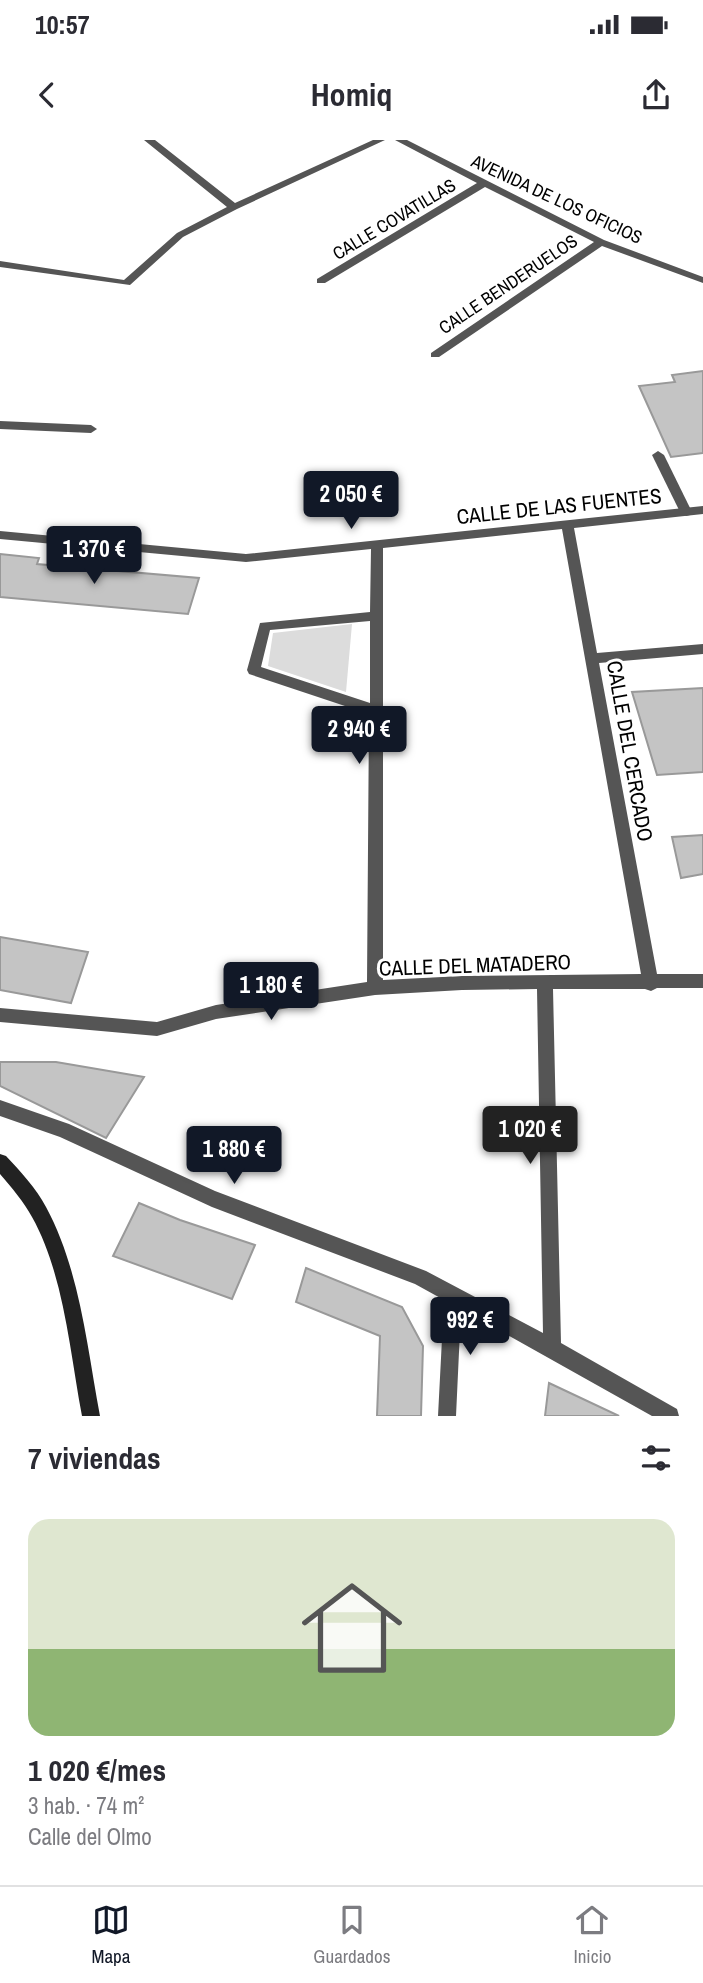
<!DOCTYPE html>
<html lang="es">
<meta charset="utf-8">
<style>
body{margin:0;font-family:"Archivo Narrow",sans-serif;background:#f2f2f3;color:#2b2b33;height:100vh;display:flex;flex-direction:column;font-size:26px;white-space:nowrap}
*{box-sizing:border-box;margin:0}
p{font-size:23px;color:#7c7c81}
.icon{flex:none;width:38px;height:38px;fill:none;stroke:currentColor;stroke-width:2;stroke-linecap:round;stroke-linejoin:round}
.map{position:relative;height:1276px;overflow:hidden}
.drawer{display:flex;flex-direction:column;background:#fff;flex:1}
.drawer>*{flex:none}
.price{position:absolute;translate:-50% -60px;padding:0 16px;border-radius:7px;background:#111827;color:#fff;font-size:23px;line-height:46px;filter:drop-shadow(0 2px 4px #0008)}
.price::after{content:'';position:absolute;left:50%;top:42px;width:21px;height:16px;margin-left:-10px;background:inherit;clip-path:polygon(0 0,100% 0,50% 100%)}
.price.current{background:#222;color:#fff}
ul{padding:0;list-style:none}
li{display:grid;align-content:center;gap:14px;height:371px;padding:0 28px}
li+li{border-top:2px solid #e1e1e2}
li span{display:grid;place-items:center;height:217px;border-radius:21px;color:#555}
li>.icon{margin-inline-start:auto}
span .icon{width:126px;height:126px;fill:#fffc;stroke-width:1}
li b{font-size:30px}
h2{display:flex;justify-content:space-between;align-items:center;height:84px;padding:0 28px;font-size:30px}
.status{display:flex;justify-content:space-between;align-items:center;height:49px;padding:0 35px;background:#fff;direction:ltr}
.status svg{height:19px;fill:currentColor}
header{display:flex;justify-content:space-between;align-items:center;height:91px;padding:0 28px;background:#fff;font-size:32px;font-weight:800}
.dock{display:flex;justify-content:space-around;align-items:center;height:98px;border-top:2px solid #e1e1e2;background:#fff;font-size:19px;color:#7c7c81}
.dock a{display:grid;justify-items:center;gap:4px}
.dock .current{color:#111827}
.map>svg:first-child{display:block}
</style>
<div class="status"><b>10:57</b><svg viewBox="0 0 49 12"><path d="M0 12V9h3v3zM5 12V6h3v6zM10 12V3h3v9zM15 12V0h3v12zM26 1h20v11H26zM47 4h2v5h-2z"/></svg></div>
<header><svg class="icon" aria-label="back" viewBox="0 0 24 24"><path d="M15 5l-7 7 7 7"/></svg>Homiq<svg class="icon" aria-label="share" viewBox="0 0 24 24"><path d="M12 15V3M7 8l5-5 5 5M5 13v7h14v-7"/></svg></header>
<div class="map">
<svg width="703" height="1276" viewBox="0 0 703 1276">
<rect width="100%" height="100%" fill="#fff"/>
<path fill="#dcdcdc" d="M352,484L346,552L268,526L273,493Z"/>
<path fill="#c4c4c4" stroke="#999" stroke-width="2" d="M703,231V313L671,317L639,246L675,242L672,235Z
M0,414L39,418L37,424L199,438L188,474L0,457Z
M703,548V632L657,635L632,552Z
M703,695V734L681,738L672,697Z
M0,797L88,812L71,863L0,850Z
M0,922H56L144,937L106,998L0,946Z
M139,1063L180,1080L255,1105L232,1159L113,1116Z
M306,1128L402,1167L423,1206L421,1276H377L380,1196L296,1162Z
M549,1243L619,1276H545Z"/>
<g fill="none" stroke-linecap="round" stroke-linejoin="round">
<path fill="#555" fill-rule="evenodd" d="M658,311L664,315L692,372L690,375L686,376L680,372L652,315Z"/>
<path fill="#555" fill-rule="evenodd" d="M144,0H155L235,63L373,0H385L237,69L183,97L130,145L0,127V121L124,140L177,93L227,67Z
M395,0H407L604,100L703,137V143L602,106L439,217H431V213L594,102L485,47L325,143H317V139L477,43Z
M0,281L91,285L97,289L91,293L0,289Z
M703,366V374L574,388L597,513L703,504V514L599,523L657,834H703V848H657L651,851L645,849H553L561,1203L677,1269L679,1276H652L461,1169L456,1276H438L444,1160L415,1144L212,1067L60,997L0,976V960L69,984L215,1051L426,1131L543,1193L537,849L462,850L375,855L216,879L157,896L0,882V868L157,882L216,865L367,842L369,574L249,534L247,530L260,483L370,472L371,409L246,422L0,399V391L246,414ZM562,389L641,834L462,836L383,840V408ZM370,481V563L261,527L270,490Z"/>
<path fill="#222" fill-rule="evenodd" d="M0,1014L6,1016C21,1032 36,1048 46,1067C80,1130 87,1207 100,1276H82C70,1213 64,1134 32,1077C24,1062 12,1048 0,1034Z"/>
</g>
<g text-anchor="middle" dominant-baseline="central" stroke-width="6" stroke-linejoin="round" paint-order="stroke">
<g font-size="18" fill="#000" stroke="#fff">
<text transform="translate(557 59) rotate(25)">AVENIDA DE LOS OFICIOS</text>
<text transform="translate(394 79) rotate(-31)">CALLE COVATILLAS</text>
<text transform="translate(508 144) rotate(-34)">CALLE BENDERUELOS</text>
</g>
<g font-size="21" fill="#000" stroke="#fff">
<text transform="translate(559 366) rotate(-6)">CALLE DE LAS FUENTES</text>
<text transform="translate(630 611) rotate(80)">CALLE DEL CERCADO</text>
<text transform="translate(475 825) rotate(-2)">CALLE DEL MATADERO</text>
</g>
</g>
</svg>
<b class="price" style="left:351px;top:391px">2 050 €</b>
<b class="price" style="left:94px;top:446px">1 370 €</b>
<b class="price" style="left:359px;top:626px">2 940 €</b>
<b class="price" style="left:271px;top:882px">1 180 €</b>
<b class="price current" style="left:530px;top:1026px">1 020 €</b>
<b class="price" style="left:234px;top:1046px">1 880 €</b>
<b class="price" style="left:470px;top:1217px">992 €</b>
</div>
<section class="drawer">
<h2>7 viviendas<svg class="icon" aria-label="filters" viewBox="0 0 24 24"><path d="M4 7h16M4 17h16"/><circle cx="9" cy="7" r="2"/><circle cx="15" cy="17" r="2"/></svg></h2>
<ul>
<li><span style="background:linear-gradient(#dfe7d0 60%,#8fb573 0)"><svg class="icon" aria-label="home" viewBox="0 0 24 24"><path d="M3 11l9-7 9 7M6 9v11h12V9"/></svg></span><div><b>1 020 €/mes</b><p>3 hab. · 74 m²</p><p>Calle del Olmo</p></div></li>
</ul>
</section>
<nav class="dock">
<a class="current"><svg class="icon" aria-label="map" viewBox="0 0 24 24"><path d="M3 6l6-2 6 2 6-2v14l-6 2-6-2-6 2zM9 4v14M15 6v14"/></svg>Mapa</a>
<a><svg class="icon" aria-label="saved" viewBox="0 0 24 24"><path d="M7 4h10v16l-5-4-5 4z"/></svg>Guardados</a>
<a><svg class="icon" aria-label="home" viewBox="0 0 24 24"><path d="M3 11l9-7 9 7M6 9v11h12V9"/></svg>Inicio</a>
</nav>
